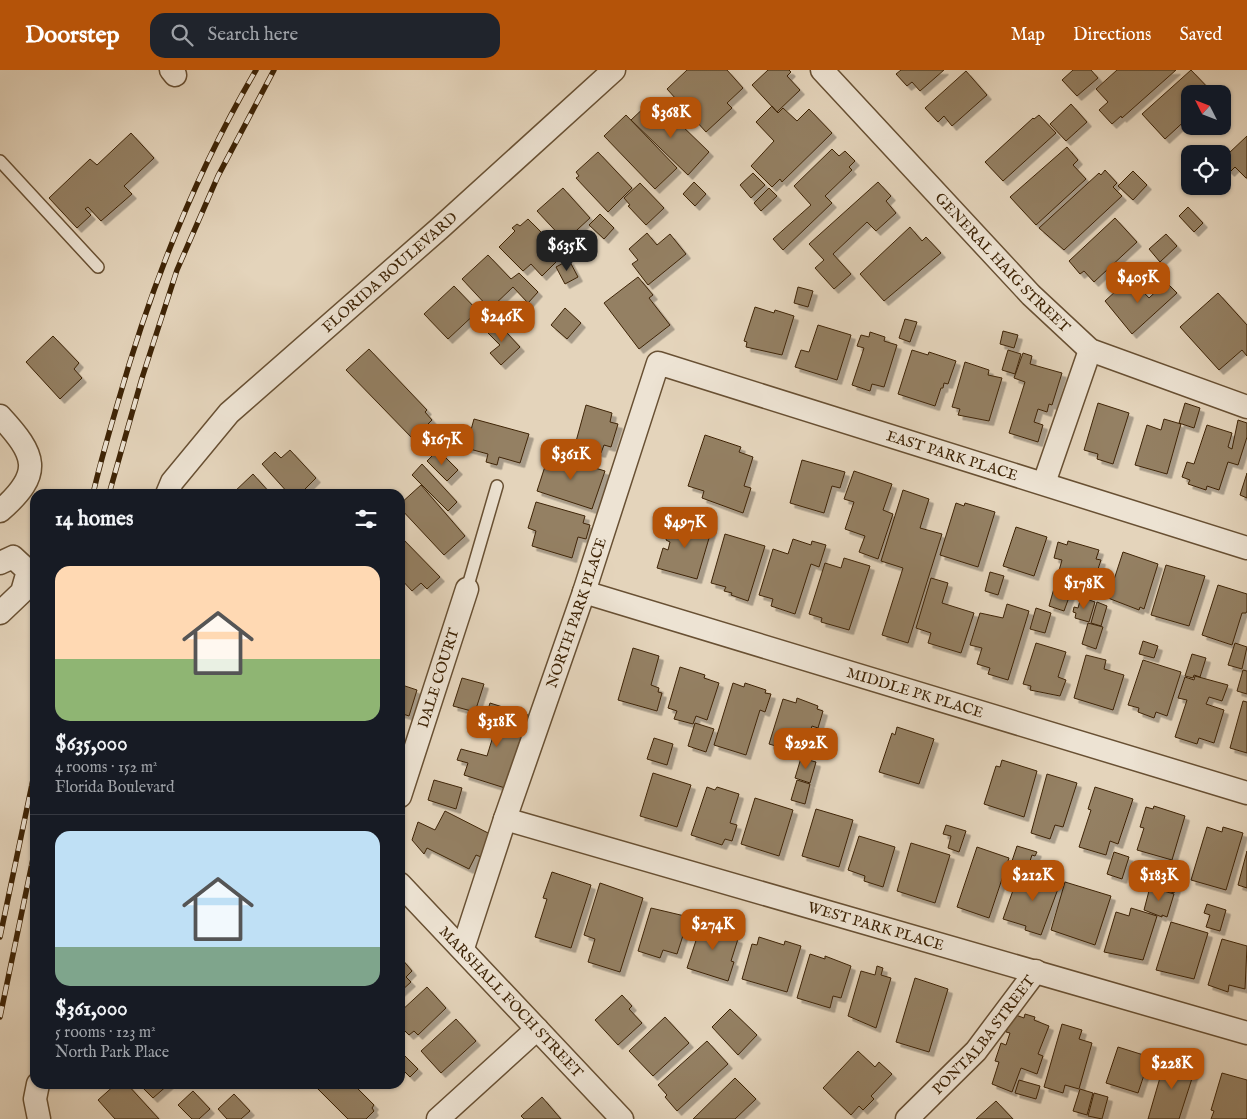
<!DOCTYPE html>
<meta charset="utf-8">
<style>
body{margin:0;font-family:"IM FELL English",serif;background:#20242c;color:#f1f3f6;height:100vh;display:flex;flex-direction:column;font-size:19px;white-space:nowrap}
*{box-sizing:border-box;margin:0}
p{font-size:16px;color:#9ea1a6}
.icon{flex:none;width:28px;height:28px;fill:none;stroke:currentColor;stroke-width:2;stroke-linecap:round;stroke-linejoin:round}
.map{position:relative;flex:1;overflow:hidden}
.drawer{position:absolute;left:30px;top:419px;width:375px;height:600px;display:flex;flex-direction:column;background:#171b24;border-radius:15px;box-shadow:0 1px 4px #0004}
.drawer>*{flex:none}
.needle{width:32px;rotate:312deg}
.tools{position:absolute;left:1181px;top:15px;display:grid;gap:10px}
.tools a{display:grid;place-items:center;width:50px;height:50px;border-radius:10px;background:#171b24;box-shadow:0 1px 4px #0004;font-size:25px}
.price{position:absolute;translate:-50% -42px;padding:0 11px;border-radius:10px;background:#b45309;color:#fff;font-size:16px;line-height:32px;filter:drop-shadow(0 1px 2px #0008)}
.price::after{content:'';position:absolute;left:50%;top:30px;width:15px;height:11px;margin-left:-8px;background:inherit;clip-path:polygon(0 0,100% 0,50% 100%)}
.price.selected{background:#222;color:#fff}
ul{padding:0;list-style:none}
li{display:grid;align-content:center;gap:10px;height:265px;padding:0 25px}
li+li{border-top:1px solid #363941}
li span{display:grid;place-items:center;height:155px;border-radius:15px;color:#555}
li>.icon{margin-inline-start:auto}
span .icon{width:90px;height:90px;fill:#fffc;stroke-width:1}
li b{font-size:21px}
h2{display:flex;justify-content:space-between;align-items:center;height:60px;padding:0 25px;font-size:21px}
header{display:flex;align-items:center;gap:30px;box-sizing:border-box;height:70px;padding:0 25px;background:#b45309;color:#fff}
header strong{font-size:24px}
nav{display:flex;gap:28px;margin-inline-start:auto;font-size:18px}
.search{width:350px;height:45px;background:#20242c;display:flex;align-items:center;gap:12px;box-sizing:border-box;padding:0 18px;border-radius:15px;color:#9ea1a6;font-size:19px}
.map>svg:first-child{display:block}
</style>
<header>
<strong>Doorstep</strong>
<div class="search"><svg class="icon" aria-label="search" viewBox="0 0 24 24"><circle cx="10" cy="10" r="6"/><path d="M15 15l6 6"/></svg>Search here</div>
<nav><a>Map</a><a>Directions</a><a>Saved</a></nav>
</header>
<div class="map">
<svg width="1247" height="1049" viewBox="0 0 1247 1049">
<defs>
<filter id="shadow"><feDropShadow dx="4.5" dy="4.5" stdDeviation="0" flood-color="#0004"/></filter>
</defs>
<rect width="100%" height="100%" fill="#e4d4bb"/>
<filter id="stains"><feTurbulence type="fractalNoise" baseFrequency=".004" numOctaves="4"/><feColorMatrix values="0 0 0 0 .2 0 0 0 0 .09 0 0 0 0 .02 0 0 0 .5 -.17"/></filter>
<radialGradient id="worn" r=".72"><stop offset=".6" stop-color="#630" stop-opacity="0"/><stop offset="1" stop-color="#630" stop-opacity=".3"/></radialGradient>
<path fill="#948064" stroke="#3e2406" filter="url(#shadow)" d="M687,0H727L743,18L727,33L732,38L706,62L667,19Z
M768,0H789L791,2L787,6L800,20L777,42L752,15Z
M901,0H944L920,21L912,12L907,16L896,4Z
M1073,0H1091L1098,8L1077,26L1062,10Z
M1117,0H1176L1122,48L1121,46L1112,54L1099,40L1108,32L1096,19Z
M1191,0L1214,24H1190V46L1165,69L1142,44Z
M966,1L987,25L952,56L944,46L938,52L925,38Z
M649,33L672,56L677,51L709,82L688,105L631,50Z
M1071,34L1087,52L1066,71L1050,54Z
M772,36L778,43L783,38L797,51L809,39L832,63L782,112L780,109L772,117L751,96L774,71L756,52Z
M626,45L677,98L655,119L604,66Z
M1039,45L1056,63L1003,111L985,92L1033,48L1034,49Z
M131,63L154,88L124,116L132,124L101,151L88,137L85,139L91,145L77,158L49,128L90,89L97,95Z
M1247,66V108H1246L1235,97L1230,102L1222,94V84H1214L1221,77L1229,83Z
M1067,77L1078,90L1073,95L1086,109L1036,155L1010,127Z
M832,79L839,86L845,81L855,91L849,97L852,100L825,126L832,133L783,180L773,169L811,135L794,116Z
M598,82L632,118L608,142L576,108L579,106L576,102Z
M1105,100L1117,113L1113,117L1122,126L1064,180L1039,158L1099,103L1101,105Z
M1133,101L1147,115L1133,130L1118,116Z
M753,103L765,115L751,128L740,115Z
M694,112L706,124L695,136L683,124Z
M878,112L891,126L886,131L896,143L876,161L867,152L833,184L851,204L834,219L815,198L824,190L809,174Z
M640,113L664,138L646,155L628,136L630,135L624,128Z
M563,118L590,148L565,171L537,141Z
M769,118L777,126L761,141L754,133Z
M1188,137L1203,153L1194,162L1179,146Z
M600,144L614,158L604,169L589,155Z
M1115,148L1137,172L1094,212L1084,201L1080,204L1069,191Z
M528,149L553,174L547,179L558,190L542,206L531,194L523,201L499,177L515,161L512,158L517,154L520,156Z
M910,157L922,171L926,167L941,183L884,231L860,204Z
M647,163L657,175L670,164L686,184L648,215L632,194L638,190L629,179Z
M1166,164L1177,176L1160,192L1149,179Z
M488,185L511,209L519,203L538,222L528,233L513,217L490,239L462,209Z
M569,190L578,207L565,214L556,197Z
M638,207L653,225L649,228L670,255L639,279L604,233Z
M1130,208L1149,228L1166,212L1177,223L1132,264L1105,231Z
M454,216L478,241L448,269L424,244Z
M798,217L813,221L808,237L794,233Z
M1218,223L1247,255V286L1242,280L1219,300L1180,257Z
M755,237L774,243L775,240L794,246L782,285L746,277L747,272L744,271Z
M565,238L581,253L567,269L551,255Z
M905,249L917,252L910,272L899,268Z
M496,251L520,277L501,295L490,283L500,275L486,261Z
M818,255L851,265L837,310L795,297L801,280L809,282Z
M1003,261L1018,265L1014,278L1000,274Z
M870,262L885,267L884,271L897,275L884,317L872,314L870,321L852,315L864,278L857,276L861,265L869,267Z
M53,266L79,293L74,299L82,308L60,329L26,292Z
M369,279L427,340L425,342L432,350L413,369L346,300Z
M912,280L928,285L929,282L956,291L948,314L944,313L943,318H941L935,336L898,324Z
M1008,280L1021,284L1015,304L1002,300Z
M1023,283L1032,286L1030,294L1062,303L1052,335L1049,334L1047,342L1038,339L1034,352L1043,355L1038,372L1009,363L1025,312L1014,308Z
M965,292L989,300L988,305L1002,308L989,351L958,345L960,339L952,337Z
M1098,333L1129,343L1113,394L1097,389L1098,384L1084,380Z
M1185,333L1200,338L1194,358L1179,353Z
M586,335L612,343L610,352L618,354L611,377L604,375L601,383L575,375Z
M474,349L529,364L520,393L499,387L497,395L486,392L488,384L466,378Z
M1164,349L1181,354L1167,404L1135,395L1147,355L1161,360Z
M1238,350L1247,353V367L1238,395L1228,392L1219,420L1207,416L1206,420L1188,414L1190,410L1182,407L1187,392L1194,394L1207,355L1232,363L1228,377L1232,379Z
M705,365L741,377L739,382L753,387L744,416L751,418L743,443L702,428L704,421L688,416Z
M290,380L316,408L300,424H289L262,394L275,382L281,388Z
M438,380L458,400L447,411L427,391Z
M549,384L605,401L592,439L537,421Z
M802,390L845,402L840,418L832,416L824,443L790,433Z
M422,394L457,432L448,441L412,405Z
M854,401L892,414L883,440L893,444L878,489L859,482L865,466L845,459L854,432L844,429Z
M1247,403V428L1240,425Z
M253,404L271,424H232Z
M421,415L465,466L444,485L400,438V434Z
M903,420L929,429L920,458L942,464L908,573L882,565L903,498L881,491Z
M536,432L585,446L583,453L590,455L586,469L578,467L572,488L532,476L536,461L528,458Z
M956,433L964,436L965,433L995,442L978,497L940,485Z
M672,451L691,457L692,452L712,458L697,509L657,498L663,478L668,480L670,472L666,470Z
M1016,457L1047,467L1034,506L1003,496Z
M725,464L765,476L748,531L731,525L732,523L724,521L726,517L711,513Z
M400,466L440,507L427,519L421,513L412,521L400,508Z
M793,469L811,475L812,471L826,475L819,497L811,494L795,544L771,536L773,529L759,525L773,479L788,484Z
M1068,471L1099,480L1096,489L1101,490L1094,511L1090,510L1086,523L1072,519L1064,541L1049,536L1062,490L1054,488L1058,472L1067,475Z
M1123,482L1158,494L1144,539L1140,537L1139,540L1108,528Z
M844,488L870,496L849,560L821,552L822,548L809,544L825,493L841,498Z
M1166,495L1205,506L1189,556L1151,545Z
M990,502L1004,506L998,525L985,521Z
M931,508L948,513L942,533L974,543L961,583L928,573L931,563L916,558Z
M1218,515L1247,524V541L1246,543H1242L1232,575L1202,565Z
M1081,527L1095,532L1089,552L1075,548L1076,543L1073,542L1074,537L1078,538Z
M1097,532L1107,536L1101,556L1091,553Z
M1007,534L1029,541L1008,610L988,604L990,598L977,594L982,578L970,575L980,543L1003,548Z
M1036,538L1051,543L1045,563L1030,559Z
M1088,553L1103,557L1096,579L1082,574Z
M1143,571L1158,576L1154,588L1139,584Z
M1036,573L1066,582L1058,607L1066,610L1060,626L1030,620L1031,616L1023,614Z
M1235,573L1247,577L1242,599L1228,595Z
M633,578L659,586L651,615L659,618L658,622L662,623L657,641L618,630Z
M1192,584L1206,588L1200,607L1194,605L1193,608L1185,606Z
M1086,585L1106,590L1104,599L1124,605L1113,640L1074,628Z
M1143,590L1181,602L1167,646L1156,642L1154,648L1138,642L1139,638L1128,635Z
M680,597L705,605L704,608L719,613L707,650L696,646L693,654L674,649L677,641L668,638Z
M1243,600L1247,601V624L1237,621Z
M1195,606L1228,615L1222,631L1209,627L1206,634L1224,640L1214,673L1199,668L1197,674L1175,667L1187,630L1178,628L1185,607L1194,610Z
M462,608L484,614L475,642L453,636Z
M733,613L744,617L745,613L766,620L765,623L771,624L765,642L760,640L746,685L714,675Z
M402,615L417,620L409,646L400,643Z
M797,628L818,636L817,639L823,641L818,658L812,656L803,684L769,674L783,629L796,633Z
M1243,631L1247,632V683L1230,678Z
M490,633L528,645L505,718L464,705L468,693L457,690L461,679L487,686L498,650L486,646Z
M695,653L714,659L706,682L688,676Z
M897,657L934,669L919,714L879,702L892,663L895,665Z
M654,668L673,674L667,695L647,689Z
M801,688L816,692L810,713L795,708Z
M1002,690L1037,701L1024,747L984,734L996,696L1000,697Z
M653,703L691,715L677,757L640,746Z
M1047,704L1077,713L1063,757L1055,755L1050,769L1031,763Z
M434,710L462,718L456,739L428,730Z
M797,710L810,714L805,734L791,730Z
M707,717L715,720L717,717L739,724L730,753L737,755L732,771L725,769L722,775L691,765Z
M1095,717L1133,729L1118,774L1110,771L1106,785L1079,777L1091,740L1088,739Z
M755,728L793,740L779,786L741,774Z
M1154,736L1185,746L1172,790L1137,780L1144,758L1140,757L1146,737L1153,739Z
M816,739L853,750L839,797L802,786Z
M445,741L492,765L481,787L476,785L469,799L427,778L424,784L412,770L418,752L435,760Z
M946,755L966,761L959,782L948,778L951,766L943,764Z
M1207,757L1222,762L1223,757L1243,763L1226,820L1191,810Z
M859,766L895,777L883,817L864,811L865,806L848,800Z
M911,773L950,785L935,833L897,821Z
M1017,776L1037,782L1035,786L1032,785L1026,803L1010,797Z
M977,777L1009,788L989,848L957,837Z
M1247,781V818L1238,815Z
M1114,782L1129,787L1122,809L1107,804Z
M1167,798L1181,802L1174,823L1161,819Z
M552,802L591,815L571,878L535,867L547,829L543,828Z
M1042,802L1062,808L1041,865L1025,860L1026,856L1003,849L1018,806L1039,813Z
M1065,812L1111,826L1095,875L1051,860Z
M600,813L643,828L620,902L588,892L595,869L584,865Z
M1150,817L1174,824L1167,847L1162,845V847L1144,840Z
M1207,834L1226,840L1220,861L1206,857L1210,845L1204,843Z
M651,838L689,847L677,884L663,880L660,888L638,881Z
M1131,838L1157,846L1143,890L1104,882L1116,842L1129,846Z
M703,849L725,856L722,864L738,869L731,891L734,892L728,911L687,898Z
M1171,852L1208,863L1194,909L1156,900Z
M759,867L784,875L785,871L801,876L787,922L742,909L752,874L757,875Z
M1222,869L1247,876L1245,919L1229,915L1228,922L1208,915Z
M810,884L825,889V886L851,896L841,928L833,926L830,938L797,928Z
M402,889L412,901L406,907L411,912L400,922Z
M877,896L883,898L881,905L891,908L876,958L848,946L861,901L875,905Z
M915,908L948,919L929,982L896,972Z
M427,917L446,938L418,965L414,961L409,965L400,956V942Z
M622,925L632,936L629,939L642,953L618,975L595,950Z
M730,939L757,965L738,985L712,957Z
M1013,944L1024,948L1025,944L1035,947L1034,950L1049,956L1038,984L1043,986L1037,1004L1021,998L1012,1022L992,1014L999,992L995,991L1001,973L1006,975L1010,963L1006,962Z
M665,947L689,973L653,1006L629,981Z
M456,949L476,971L441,1003L421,981Z
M1062,954L1082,960L1079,969L1092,973L1079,1019L1065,1015L1063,1023L1044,1017Z
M707,971L728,994L677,1041L665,1027L667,1025L658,1015Z
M1118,977L1150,987L1138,1023L1106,1013Z
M858,981L875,997L879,992L892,1004L871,1026L874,1029L863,1040L859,1036L851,1045L823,1018Z
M404,985L418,999L410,1007L400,997V988Z
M1166,987L1196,996L1179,1049H1148Z
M1222,1003L1247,1010V1049H1211L1214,1041L1211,1040Z
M735,1008L756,1029L735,1049H693Z
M1019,1010L1040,1016L1036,1029L1015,1023Z
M116,1014H127L159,1049H115L98,1030Z
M139,1014H169L153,1028Z
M313,1014H353L374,1035L372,1038L374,1041L366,1049H348Z
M1080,1019L1093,1023L1087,1045L1073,1041Z
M193,1021L210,1039L199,1049H192L178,1035Z
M1094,1023L1108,1027L1102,1049L1088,1046Z
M234,1024L250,1041L241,1049H227L218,1039Z
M542,1027L561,1049H524L521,1046Z
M996,1031L1013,1049H976Z"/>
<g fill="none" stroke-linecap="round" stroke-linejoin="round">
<g stroke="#685033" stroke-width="14">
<path id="service" d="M0,91L98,197
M467,519L497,416"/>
</g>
<g stroke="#685033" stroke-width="25">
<g id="minor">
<path d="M171,0L175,5"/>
<path id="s1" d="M822,0L1031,225L1090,280L1247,337"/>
<path d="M0,346C36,385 44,403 0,441"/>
<path d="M1044,413L1090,280"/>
<path id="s2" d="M167,424L172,412L229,343L440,158L614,0"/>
<path d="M0,493L13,487L28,501L22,522L0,543"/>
<path id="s3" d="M584,522L1247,723"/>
<path id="s4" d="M400,726L467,519"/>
<path id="s5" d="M505,749L1247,963"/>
<path id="s6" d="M400,814L622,1049"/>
<path id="s7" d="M463,878L505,749L584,522L658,293L1247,478"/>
<path d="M38,1014L35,1029L39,1049"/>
<path d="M438,1049L537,959"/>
<path id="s8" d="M907,1049L976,981L1036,901"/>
</g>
</g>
<use href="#service" stroke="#ede3d3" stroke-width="11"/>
<use href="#minor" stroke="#ede3d3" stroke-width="22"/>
<g stroke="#3e2406" stroke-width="5.5">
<path id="rail" d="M93,424C100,393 109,363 118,332C151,216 195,104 256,0
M109,424L142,308L177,200L218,106L274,0
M0,867L35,700
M0,947L35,779"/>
</g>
<use href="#rail" stroke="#ede3d3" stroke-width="4" stroke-dasharray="11" stroke-linecap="butt"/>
</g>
<g text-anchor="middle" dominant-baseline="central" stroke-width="4.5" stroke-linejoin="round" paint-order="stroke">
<g font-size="15" fill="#3e2406" stroke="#ede3d3">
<text stroke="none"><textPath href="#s1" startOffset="264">GENERAL HAIG STREET</textPath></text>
<text stroke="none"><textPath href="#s2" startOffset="316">FLORIDA BOULEVARD</textPath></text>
<text stroke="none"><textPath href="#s7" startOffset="925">EAST PARK PLACE</textPath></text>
<text stroke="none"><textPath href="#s7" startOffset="354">NORTH PARK PLACE</textPath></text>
<text stroke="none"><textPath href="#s4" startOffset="124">DALE COURT</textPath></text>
<text stroke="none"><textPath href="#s3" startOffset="346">MIDDLE PK PLACE</textPath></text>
<text stroke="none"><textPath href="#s5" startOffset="386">WEST PARK PLACE</textPath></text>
<text stroke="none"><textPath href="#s6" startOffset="162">MARSHALL FOCH STREET</textPath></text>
<text stroke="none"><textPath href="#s8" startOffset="114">PONTALBA STREET</textPath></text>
</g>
</g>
<rect width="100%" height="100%" filter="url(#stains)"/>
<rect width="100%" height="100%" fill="url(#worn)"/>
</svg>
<div class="tools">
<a><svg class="needle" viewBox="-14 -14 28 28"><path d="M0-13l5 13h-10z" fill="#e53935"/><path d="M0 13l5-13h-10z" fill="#9ea1a6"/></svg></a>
<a><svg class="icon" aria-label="locate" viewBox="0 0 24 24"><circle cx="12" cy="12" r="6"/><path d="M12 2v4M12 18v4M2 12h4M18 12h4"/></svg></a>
</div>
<b class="price" style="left:671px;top:69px">$368K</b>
<b class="price selected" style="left:567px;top:202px">$635K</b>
<b class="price" style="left:1138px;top:234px">$405K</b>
<b class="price" style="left:502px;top:273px">$246K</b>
<b class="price" style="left:442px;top:396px">$167K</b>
<b class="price" style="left:571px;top:411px">$361K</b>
<b class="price" style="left:685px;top:479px">$497K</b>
<b class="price" style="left:1084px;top:540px">$178K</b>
<b class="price" style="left:497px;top:678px">$318K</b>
<b class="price" style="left:806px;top:700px">$292K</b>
<b class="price" style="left:1033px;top:832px">$212K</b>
<b class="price" style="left:1159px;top:832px">$183K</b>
<b class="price" style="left:713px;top:881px">$274K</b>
<b class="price" style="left:1172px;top:1020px">$228K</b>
<section class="drawer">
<h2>14 homes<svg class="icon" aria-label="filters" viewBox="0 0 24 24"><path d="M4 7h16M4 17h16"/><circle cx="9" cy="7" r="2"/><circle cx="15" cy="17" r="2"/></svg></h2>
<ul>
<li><span style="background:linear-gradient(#ffd9b3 60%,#8fb573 0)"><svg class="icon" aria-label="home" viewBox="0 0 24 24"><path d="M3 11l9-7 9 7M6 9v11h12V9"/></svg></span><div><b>$635,000</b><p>4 rooms · 152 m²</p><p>Florida Boulevard</p></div></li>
<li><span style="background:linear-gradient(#bfe0f5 75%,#7fa58c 0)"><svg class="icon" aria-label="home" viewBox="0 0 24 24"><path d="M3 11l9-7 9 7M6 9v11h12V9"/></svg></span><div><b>$361,000</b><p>5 rooms · 123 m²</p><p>North Park Place</p></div></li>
</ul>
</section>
</div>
